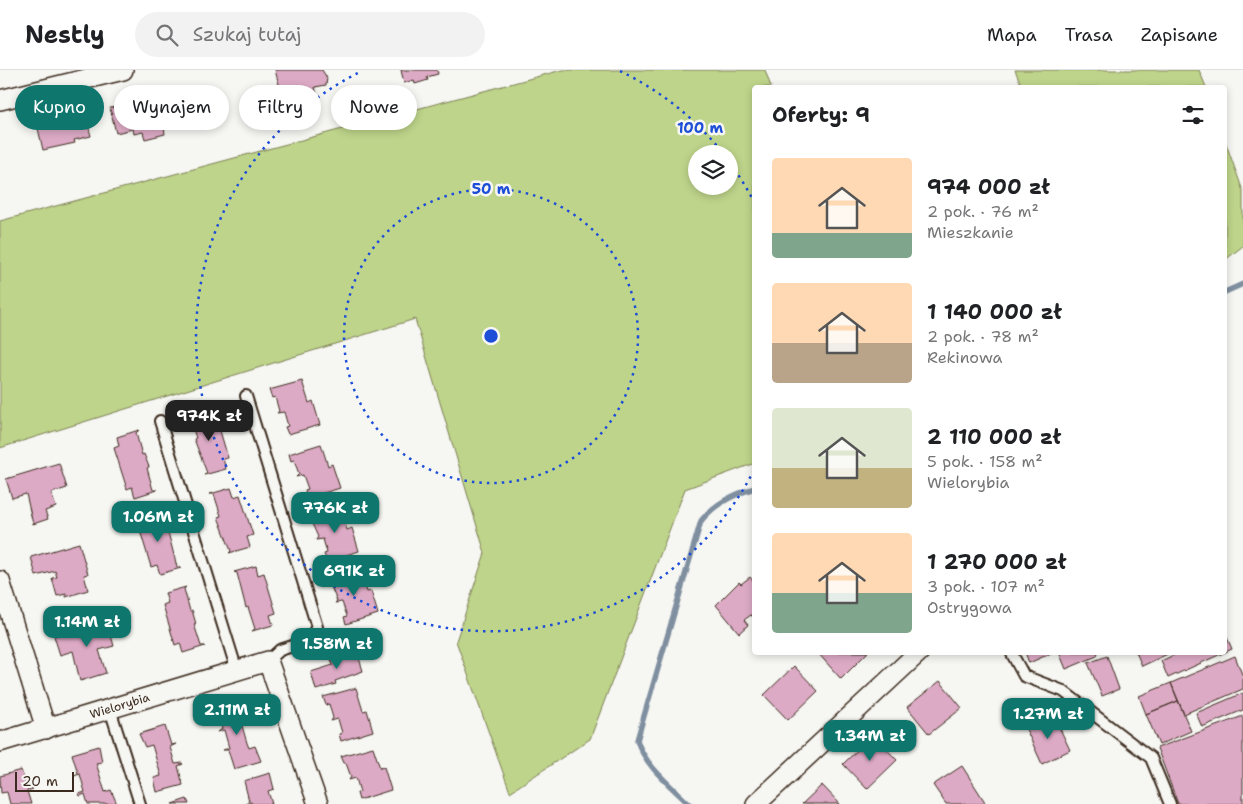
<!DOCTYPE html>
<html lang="pl">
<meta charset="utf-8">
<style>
body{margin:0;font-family:"Shantell Sans",sans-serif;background:#f2f2f2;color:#202124;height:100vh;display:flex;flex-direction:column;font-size:19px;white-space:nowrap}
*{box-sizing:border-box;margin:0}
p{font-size:16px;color:#757577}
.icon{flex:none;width:28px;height:28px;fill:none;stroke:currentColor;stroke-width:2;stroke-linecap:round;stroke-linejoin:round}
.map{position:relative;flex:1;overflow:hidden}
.details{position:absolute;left:752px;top:15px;width:475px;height:570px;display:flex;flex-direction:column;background:#fff;border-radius:5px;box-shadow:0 2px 8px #0003}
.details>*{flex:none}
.top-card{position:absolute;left:15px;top:15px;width:475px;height:45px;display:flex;gap:10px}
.tools{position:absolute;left:688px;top:75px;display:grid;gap:10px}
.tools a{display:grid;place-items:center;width:50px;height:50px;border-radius:50%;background:#fff;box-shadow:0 2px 8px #0003;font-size:25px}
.scale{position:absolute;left:15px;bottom:12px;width:59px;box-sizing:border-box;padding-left:5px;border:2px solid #3b2a1e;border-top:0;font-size:14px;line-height:18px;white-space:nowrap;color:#3b2a1e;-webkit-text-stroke:4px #f6f6f2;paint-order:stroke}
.price{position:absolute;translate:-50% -42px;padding:0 11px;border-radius:10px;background:#0f766e;color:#fff;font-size:16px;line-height:32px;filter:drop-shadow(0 1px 2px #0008)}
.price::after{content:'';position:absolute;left:50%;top:30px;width:15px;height:11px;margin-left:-8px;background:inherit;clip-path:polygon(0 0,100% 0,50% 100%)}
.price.active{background:#222;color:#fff}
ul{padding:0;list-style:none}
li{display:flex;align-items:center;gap:15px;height:125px;padding:0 20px}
li span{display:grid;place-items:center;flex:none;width:140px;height:100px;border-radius:5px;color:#555}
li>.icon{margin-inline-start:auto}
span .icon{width:60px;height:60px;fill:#fffc;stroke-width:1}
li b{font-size:21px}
h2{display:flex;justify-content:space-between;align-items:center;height:60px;padding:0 20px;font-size:21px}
.tag{padding:0 18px;border-radius:22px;background:#fff;box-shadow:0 2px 8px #0003;font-size:18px;line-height:45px}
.tag.active{background:#0f766e;color:#fff}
header{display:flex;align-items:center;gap:30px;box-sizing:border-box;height:70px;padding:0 25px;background:#fff;border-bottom:1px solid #e0e0e0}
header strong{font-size:24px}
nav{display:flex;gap:28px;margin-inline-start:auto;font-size:18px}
.search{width:350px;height:45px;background:#f2f2f2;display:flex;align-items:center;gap:12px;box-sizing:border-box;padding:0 18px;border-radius:28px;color:#757577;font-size:19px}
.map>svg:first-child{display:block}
</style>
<header>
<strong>Nestly</strong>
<div class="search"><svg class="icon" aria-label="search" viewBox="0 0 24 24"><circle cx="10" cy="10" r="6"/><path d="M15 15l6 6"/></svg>Szukaj tutaj</div>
<nav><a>Mapa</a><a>Trasa</a><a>Zapisane</a></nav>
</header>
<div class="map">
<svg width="1243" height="734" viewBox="0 0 1243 734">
<rect width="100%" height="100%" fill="#f6f6f2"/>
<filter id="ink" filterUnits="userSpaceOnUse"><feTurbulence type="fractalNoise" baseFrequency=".02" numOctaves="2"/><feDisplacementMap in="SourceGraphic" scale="10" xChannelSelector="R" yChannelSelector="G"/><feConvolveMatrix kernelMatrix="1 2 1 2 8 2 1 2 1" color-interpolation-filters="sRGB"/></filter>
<g filter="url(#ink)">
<path fill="#bed48a" stroke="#7c7f54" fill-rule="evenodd" d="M562,0H765L771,17L755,18V393L685,419L590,669L510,722L456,571L485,483L415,249L0,378V151ZM696,84H729V116H696Z
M1015,0H1199L1206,17H1022Z
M1225,71L1243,121V176L1225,190Z"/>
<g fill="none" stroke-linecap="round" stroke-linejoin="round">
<path stroke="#7f8fa0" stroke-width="5.5" d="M1225,222L1243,214
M689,734C670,715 645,696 637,670L701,451C715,433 734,424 755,418"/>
</g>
<path fill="#ddaac5" stroke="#3b2a1e" d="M275,0H322L327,8L326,15L315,17L318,28L298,33L297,29L287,32L283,17L280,18Z
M401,0H437L438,4L427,7L428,10L415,14L414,10L404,13Z
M156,31L159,39L162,41L165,64L145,69L143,62L134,64L133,59L116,63L110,38Z
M85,44L91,66L74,70L75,73L43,80L37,54Z
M302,311L309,333L313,331L320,355L288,364L285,357L288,356L284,342L277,343L279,341L275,327L272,328L269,320Z
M207,340L210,349L216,347L228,388L223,389L226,399L204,405L207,403L194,369L196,368L189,347L186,346Z
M139,360L136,363L142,385L144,384L149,397L147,398L153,420H157L135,427L132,417L127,419L114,378L119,376L117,367Z
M321,374L328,396L332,394L340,418L307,428L305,420L308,419L303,405L296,407L299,404L294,390L291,391L289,384Z
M59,393L67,418L51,423L56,437L45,441L48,449L33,454L26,424L12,428L6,409Z
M231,418L234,427L240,425L253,465L247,467L250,477L229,483L231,481L218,447L221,446L214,424H210Z
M340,438L347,460L352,458L359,481L327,491L324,484L327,483L323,469L316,470L318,467L309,447Z
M163,440L160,441L166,463L168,462L177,497L181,498L160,504L157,495L151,497L139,457L144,455L141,445Z
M79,473L88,504L84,505L88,520L66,527V524L57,526L52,508L57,507L55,501L36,506L31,487Z
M256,496L258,505L264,503L276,543L270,545L273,555L252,561L255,559L248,537L246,538L237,503L234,502Z
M360,500L367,522L371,521L378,544L346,554L344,547L347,546L342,532L335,533L337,531L328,510Z
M750,507L755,513V542L752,544L755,549L751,545L744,550L748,555L739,563L716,535L739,512L741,514Z
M186,517L184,519L190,541L192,540L196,554H194L201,576H205L183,583L180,573L175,575L163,535L168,533L165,523Z
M107,551L114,576L99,580L106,603L80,611L73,581L60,585L54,566Z
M1225,563L1232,579L1168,608L1161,591L1180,582H1225Z
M352,579L355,589L359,588L363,601L335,611L336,614L316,620L311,602L333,595L330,586Z
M817,582H868L841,609Z
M1025,582H1054L1029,593Z
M1059,582H1098L1097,586L1066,599Z
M1136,582H1172L1142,596Z
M1107,586L1119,619L1102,626L1088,593Z
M1235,586L1243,607V619L1184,644L1171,613Z
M794,596L818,621L788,650L764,625Z
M940,611L962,638L929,664L907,637Z
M1171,613L1178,631L1146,644L1139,626Z
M356,618L363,641L367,640L373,661L341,671L339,664L342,663L338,649L331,651L333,648L329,634L326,635L323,627Z
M1243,623V640L1202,657L1196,643Z
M1178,631L1191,661L1159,675L1146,644Z
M243,632L246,648L240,649L247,673L249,678L255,676L261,691L234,699L228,680H223L229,678L224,660L218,662L222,659L216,640Z
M1054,646L1070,680L1042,694L1026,659Z
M1243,646V734H1178L1157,678Z
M165,656L171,675L176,674L170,677L175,694L182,693L183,694L178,696L183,715L157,722L154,708L161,706L152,675L145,677L139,664Z
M873,665L897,690L867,719L843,694Z
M99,676L102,692L96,693L105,722L111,720L117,734H88L85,724L80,726L79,724L85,722L80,704L74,706L78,703L72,684Z
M373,677L380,698L384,697L391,720L359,730L357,723L360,722L356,708L349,710L351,707L346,693H344L341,686Z
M962,696L985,732L982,734H946L933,715Z
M21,700L27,718L32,717L33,719L27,721L31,734H10L7,722L1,723L0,706Z
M270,703L274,719L268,721L272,734H252L251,732L245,734L249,731L244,711Z
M822,715L840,734H802Z
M187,729L189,734H172Z"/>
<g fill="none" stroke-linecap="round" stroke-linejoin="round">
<g stroke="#3b2a1e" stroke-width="14">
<path id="lane" d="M246,326L317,557L308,571L280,580L268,591
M160,351L237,601
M1011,582L1024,606L1063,621L1151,688L1170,734
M110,639L140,734"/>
</g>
<g stroke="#3b2a1e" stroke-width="22">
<g id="street">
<path d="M0,30L123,0"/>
<path d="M0,511L46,659"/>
<path id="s1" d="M0,672L268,591L318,734"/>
<path d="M756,734L919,582"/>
</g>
</g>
<use href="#lane" stroke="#f6f6f2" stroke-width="10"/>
<use href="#street" stroke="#f6f6f2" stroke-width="19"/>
</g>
</g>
<g fill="none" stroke="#1d4ed8" stroke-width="2.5" stroke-dasharray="2.5 5">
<circle cx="491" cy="266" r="147"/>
<path d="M754 400A295 295 0 1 1 362 1M620 1A295 295 0 0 1 722 82M730 93A295 295 0 0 1 754 132"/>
</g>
<g text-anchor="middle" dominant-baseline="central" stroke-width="5" stroke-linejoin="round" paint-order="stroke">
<g font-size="12" fill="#3b2a1e" stroke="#f6f6f2">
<text stroke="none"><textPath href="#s1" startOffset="125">Wielorybia</textPath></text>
</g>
</g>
<circle cx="491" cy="266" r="8" fill="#1d4ed8" stroke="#f6f6f2" stroke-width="2.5"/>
<g font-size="15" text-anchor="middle" font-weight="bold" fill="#1d4ed8" stroke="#f6f6f2" stroke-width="5" stroke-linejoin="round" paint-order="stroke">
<text x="700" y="63">100 m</text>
<text x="491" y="124">50 m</text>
</g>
</svg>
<div class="tools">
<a><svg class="icon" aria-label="layers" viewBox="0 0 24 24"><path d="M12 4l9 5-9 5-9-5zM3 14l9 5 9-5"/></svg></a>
</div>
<div class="scale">20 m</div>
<b class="price active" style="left:209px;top:372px">974K zł</b>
<b class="price" style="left:335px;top:464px">776K zł</b>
<b class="price" style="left:158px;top:473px">1.06M zł</b>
<b class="price" style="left:354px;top:527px">691K zł</b>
<b class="price" style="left:87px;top:578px">1.14M zł</b>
<b class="price" style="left:337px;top:600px">1.58M zł</b>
<b class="price" style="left:237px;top:666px">2.11M zł</b>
<b class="price" style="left:1048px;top:670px">1.27M zł</b>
<b class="price" style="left:870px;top:692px">1.34M zł</b>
<div class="top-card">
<a class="tag active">Kupno</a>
<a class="tag">Wynajem</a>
<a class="tag">Filtry</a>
<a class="tag">Nowe</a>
</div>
<section class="details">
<h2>Oferty: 9<svg class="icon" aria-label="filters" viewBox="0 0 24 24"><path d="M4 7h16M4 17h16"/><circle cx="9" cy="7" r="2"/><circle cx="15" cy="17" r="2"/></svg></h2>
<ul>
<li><span style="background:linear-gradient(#ffd9b3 75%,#7fa58c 0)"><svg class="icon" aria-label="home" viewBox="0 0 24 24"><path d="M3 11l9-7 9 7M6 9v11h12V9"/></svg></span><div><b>974 000 zł</b><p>2 pok. · 76 m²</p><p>Mieszkanie</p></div></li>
<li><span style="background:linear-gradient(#ffd9b3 60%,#b9a48a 0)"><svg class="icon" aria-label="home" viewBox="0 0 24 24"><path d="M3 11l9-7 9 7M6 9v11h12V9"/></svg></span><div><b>1 140 000 zł</b><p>2 pok. · 78 m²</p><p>Rekinowa</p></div></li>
<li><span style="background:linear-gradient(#dfe7d0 60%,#c2b280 0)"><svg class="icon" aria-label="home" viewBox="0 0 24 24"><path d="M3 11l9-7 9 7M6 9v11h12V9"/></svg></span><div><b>2 110 000 zł</b><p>5 pok. · 158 m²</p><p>Wielorybia</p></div></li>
<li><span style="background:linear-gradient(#ffd9b3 60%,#7fa58c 0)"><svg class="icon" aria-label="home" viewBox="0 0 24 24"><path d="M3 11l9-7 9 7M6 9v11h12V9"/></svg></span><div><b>1 270 000 zł</b><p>3 pok. · 107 m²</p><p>Ostrygowa</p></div></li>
</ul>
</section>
</div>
